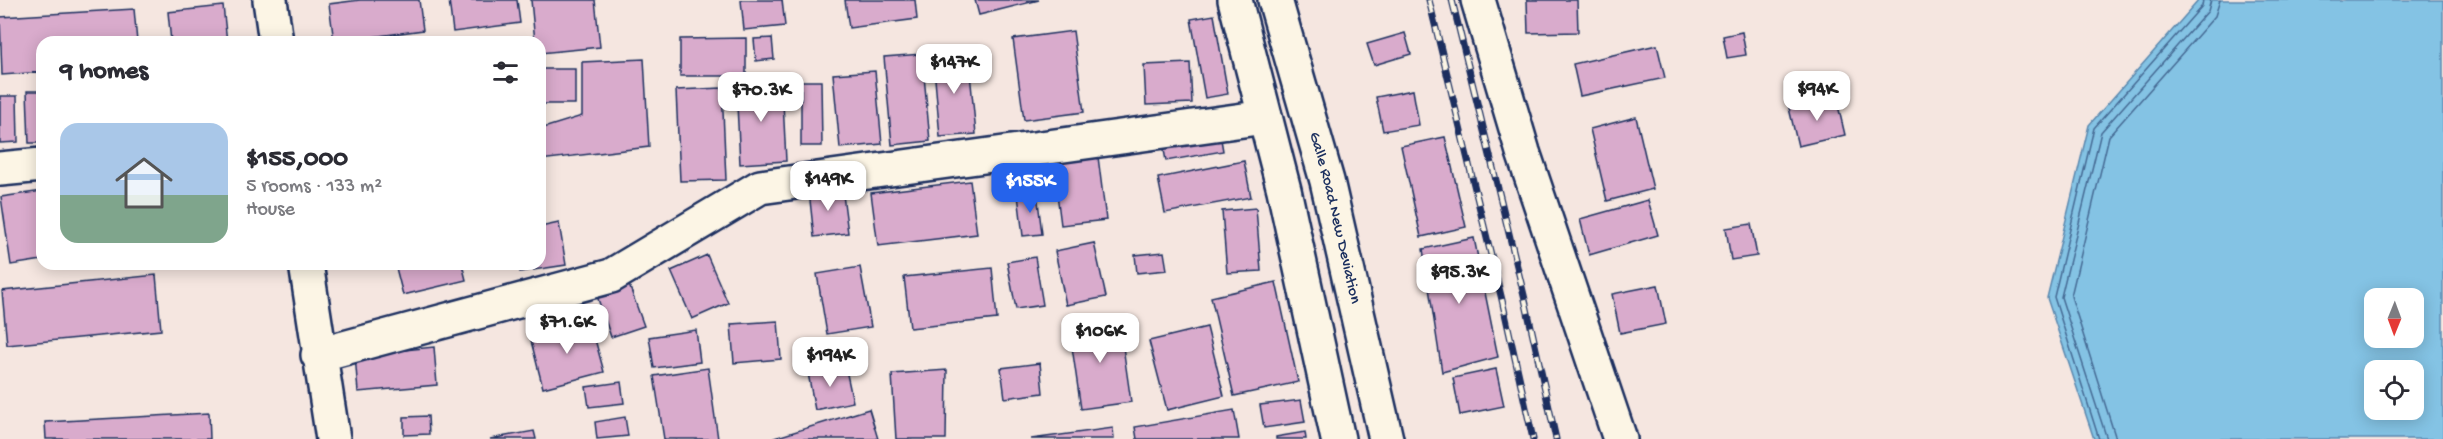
<!DOCTYPE html>
<meta charset="utf-8">
<style>
body{margin:0;font-family:"Gochi Hand",sans-serif;background:#f2f2f3;color:#2b2b33;height:100vh;display:flex;flex-direction:column;font-size:22px;white-space:nowrap}
*{box-sizing:border-box;margin:0}
p{font-size:20px;color:#7c7c81}
.icon{flex:none;width:33px;height:33px;fill:none;stroke:currentColor;stroke-width:2;stroke-linecap:round;stroke-linejoin:round}
.map{position:relative;flex:1;overflow:hidden}
.panel{position:absolute;left:36px;top:36px;width:510px;height:234px;display:flex;flex-direction:column;background:#fff;border-radius:18px;box-shadow:0 3px 15px #0003}
.panel>*{flex:none}
.needle{width:39px;rotate:181deg}
.buttons{position:absolute;left:2364px;top:288px;display:grid;gap:12px}
.buttons a{display:grid;place-items:center;width:60px;height:60px;border-radius:12px;background:#fff;box-shadow:0 3px 15px #0003;font-size:30px}
.price{position:absolute;translate:-50% -51px;padding:0 14px;border-radius:12px;background:#fff;color:#222;font-size:20px;line-height:39px;filter:drop-shadow(0 2px 3px #0008)}
.price::after{content:'';position:absolute;left:50%;top:36px;width:18px;height:14px;margin-left:-9px;background:inherit;clip-path:polygon(0 0,100% 0,50% 100%)}
.price.active{background:#2563eb;color:#fff}
ul{padding:0;list-style:none}
li{display:flex;align-items:center;gap:18px;height:150px;padding:0 24px}
li+li{border-top:2px solid #e1e1e2}
li span{display:grid;place-items:center;flex:none;width:168px;height:120px;border-radius:18px;color:#555}
li>.icon{margin-inline-start:auto}
span .icon{width:72px;height:72px;fill:#fffc;stroke-width:1}
li b{font-size:26px}
h2{display:flex;justify-content:space-between;align-items:center;height:72px;padding:0 24px;font-size:26px}
.map>svg:first-child{display:block}
</style>
<div class="map">
<svg width="2443" height="439" viewBox="0 0 2443 439">
<rect width="100%" height="100%" fill="#f5e6e0"/>
<filter id="ink" filterUnits="userSpaceOnUse"><feTurbulence type="fractalNoise" baseFrequency=".0167" numOctaves="2"/><feDisplacementMap in="SourceGraphic" scale="12" xChannelSelector="R" yChannelSelector="G"/><feConvolveMatrix kernelMatrix="1 2 1 2 8 2 1 2 1" color-interpolation-filters="sRGB"/></filter>
<g filter="url(#ink)">
<path fill="#84c3e4" stroke="#5a88ae" stroke-width="1.5" fill-rule="evenodd" d="M2199,0H2443V439H2094L2047,298L2089,125ZM2374,298H2414V338H2374ZM2374,370H2414V410H2374Z"/>
<g fill="none" stroke-linecap="round" stroke-linejoin="round">
<path stroke="#456a94" stroke-width="1.5" d="M2099,439L2054,297L2094,128L2202,6L2203,0
M2107,439L2061,297L2101,132L2208,11L2211,0
M2116,439L2071,296L2109,136L2215,16L2220,0"/>
</g>
<path fill="#d9abcc" stroke="#1b2f5e" stroke-width="1.5" d="M360,0H419L423,30L334,42L329,4Z
M449,0H517L520,23L453,32Z
M531,0H595L600,47L540,53V42H535Z
M741,0H782L785,26L744,30Z
M845,0H915L917,19L849,28Z
M975,0H1039L979,15Z
M1527,0H1577L1578,32L1528,33Z
M223,6L227,42H171L168,12Z
M134,9L137,42H42V72L2,75L0,17Z
M1214,15L1228,94L1205,98L1191,19Z
M1073,31L1084,112L1024,120L1013,39Z
M1742,32L1746,55L1727,58L1723,36Z
M1405,33L1411,54L1374,65L1367,44Z
M746,38V76H680V39Z
M772,38L774,59L756,61L754,39Z
M1657,45L1665,78L1580,96L1573,64Z
M968,53L976,134L940,137L933,56Z
M922,54L930,141L892,145L884,57Z
M644,59L649,147L540,160V129L582,116V62Z
M1190,63L1192,103L1146,105L1144,65Z
M540,69H575V104H540Z
M875,71L882,144L840,148L833,74Z
M801,81H821L822,146H801Z
M782,82L786,161L740,164L736,85Z
M722,88L726,180L680,181L676,90Z
M1413,90L1419,125L1383,131L1376,97Z
M27,91H42V143H29Z
M0,96H17L18,142L0,143Z
M1836,97L1845,135L1798,146L1789,108Z
M1636,117L1653,189L1607,201L1590,129Z
M1218,122L1223,151L1166,161L1161,133Z
M1445,137L1466,227L1421,237L1401,146Z
M1097,149L1106,220L1061,225L1052,155Z
M1244,161L1251,197L1165,213L1158,178Z
M970,181L977,234L878,246L871,193Z
M842,187L848,233L814,237L809,191Z
M42,191V260L11,265L1,197Z
M1037,193L1042,234L1023,236L1018,195Z
M1648,200L1658,235L1589,255L1580,219Z
M1256,208L1261,271L1227,273L1222,211Z
M559,223L566,265L520,272L518,264H540V227Z
M1751,224L1757,256L1731,260L1726,228Z
M1474,238L1498,357L1442,372L1423,249Z
M1094,243L1106,297L1066,305L1055,251Z
M1164,252L1167,270L1137,273L1135,255Z
M707,255L728,303L692,319L671,271Z
M1035,257L1043,305L1016,309L1007,262Z
M395,264H462L466,280L403,295Z
M860,267L871,327L827,334L817,274Z
M992,268L997,319L910,328L904,277Z
M156,275L161,330L7,345L2,291Z
M628,282L644,326L611,337L596,293Z
M1276,282L1298,382L1234,396L1211,297Z
M1658,285L1666,324L1620,333L1612,294Z
M1119,319L1131,402L1081,409L1069,326Z
M590,321L604,372L543,388L530,337Z
M778,321L781,359L734,363L731,324Z
M1207,327L1224,396L1167,410L1149,341Z
M696,330L700,362L654,368L649,337Z
M434,347L437,385L358,392L355,355Z
M1040,363L1043,393L1005,398L1001,368Z
M845,365L853,402L815,410L808,373Z
M708,368L718,439H664L654,376Z
M1496,369L1504,406L1460,415L1453,378Z
M947,370L946,439H896L892,374Z
M621,382L624,403L589,407L586,387Z
M1301,400L1305,422L1264,428L1260,405Z
M869,409L878,439H774V438Z
M1234,410L1239,439H1137L1135,427Z
M209,413L210,439H46L45,422Z
M428,416L429,434L404,435V417Z
M625,417L628,436L597,439L595,422Z
M1113,428L1114,439H1031Z
M534,431L536,439H490Z
M1305,432L1306,439H1276V437Z"/>
<g fill="none" stroke-linecap="round" stroke-linejoin="round">
<g stroke="#1b2f5e" stroke-width="38">
<path id="minor" d="M270,0L276,42
M1478,0L1523,152L1620,439
M0,169L42,165
M306,264L333,439
M318,355L611,276L760,187L1265,117"/>
</g>
<g stroke="#1b2f5e" stroke-width="38">
<g id="major">
<path d="M1235,0L1284,190L1338,439"/>
<path id="s1" d="M1275,0L1327,181L1386,439"/>
</g>
</g>
<use href="#minor" stroke="#fcf5e5" stroke-width="33"/>
<use href="#major" stroke="#fcf5e5" stroke-width="33"/>
<g stroke="#1b2f5e" stroke-width="7">
<path id="rail" d="M1429,0L1502,300L1533,439
M1452,0L1524,295L1556,439"/>
</g>
<use href="#rail" stroke="#fcf5e5" stroke-width="4.5" stroke-dasharray="14" stroke-linecap="butt"/>
</g>
</g>
<g text-anchor="middle" dominant-baseline="central" stroke-width="4.5" stroke-linejoin="round" paint-order="stroke">
<g font-size="16" fill="#1b2f5e" stroke="#fcf5e5">
<text stroke="none"><textPath href="#s1" startOffset="226">Galle Road New Deviation</textPath></text>
</g>
</g>
</svg>
<div class="buttons">
<a><svg class="needle" viewBox="-14 -14 28 28"><path d="M0-13l5 13h-10z" fill="#e53935"/><path d="M0 13l5-13h-10z" fill="#7c7c81"/></svg></a>
<a><svg class="icon" aria-label="locate" viewBox="0 0 24 24"><circle cx="12" cy="12" r="6"/><path d="M12 2v4M12 18v4M2 12h4M18 12h4"/></svg></a>
</div>
<b class="price" style="left:954px;top:95px">$147K</b>
<b class="price" style="left:1817px;top:122px">$94K</b>
<b class="price" style="left:761px;top:123px">$70.3K</b>
<b class="price" style="left:828px;top:212px">$149K</b>
<b class="price active" style="left:1030px;top:214px">$155K</b>
<b class="price" style="left:1459px;top:305px">$95.3K</b>
<b class="price" style="left:567px;top:355px">$71.6K</b>
<b class="price" style="left:1100px;top:364px">$106K</b>
<b class="price" style="left:830px;top:388px">$194K</b>
<section class="panel">
<h2>9 homes<svg class="icon" aria-label="filters" viewBox="0 0 24 24"><path d="M4 7h16M4 17h16"/><circle cx="9" cy="7" r="2"/><circle cx="15" cy="17" r="2"/></svg></h2>
<ul>
<li><span style="background:linear-gradient(#a9c7e8 60%,#7fa58c 0)"><svg class="icon" aria-label="home" viewBox="0 0 24 24"><path d="M3 11l9-7 9 7M6 9v11h12V9"/></svg></span><div><b>$155,000</b><p>5 rooms · 133 m²</p><p>House</p></div></li>
</ul>
</section>
</div>
